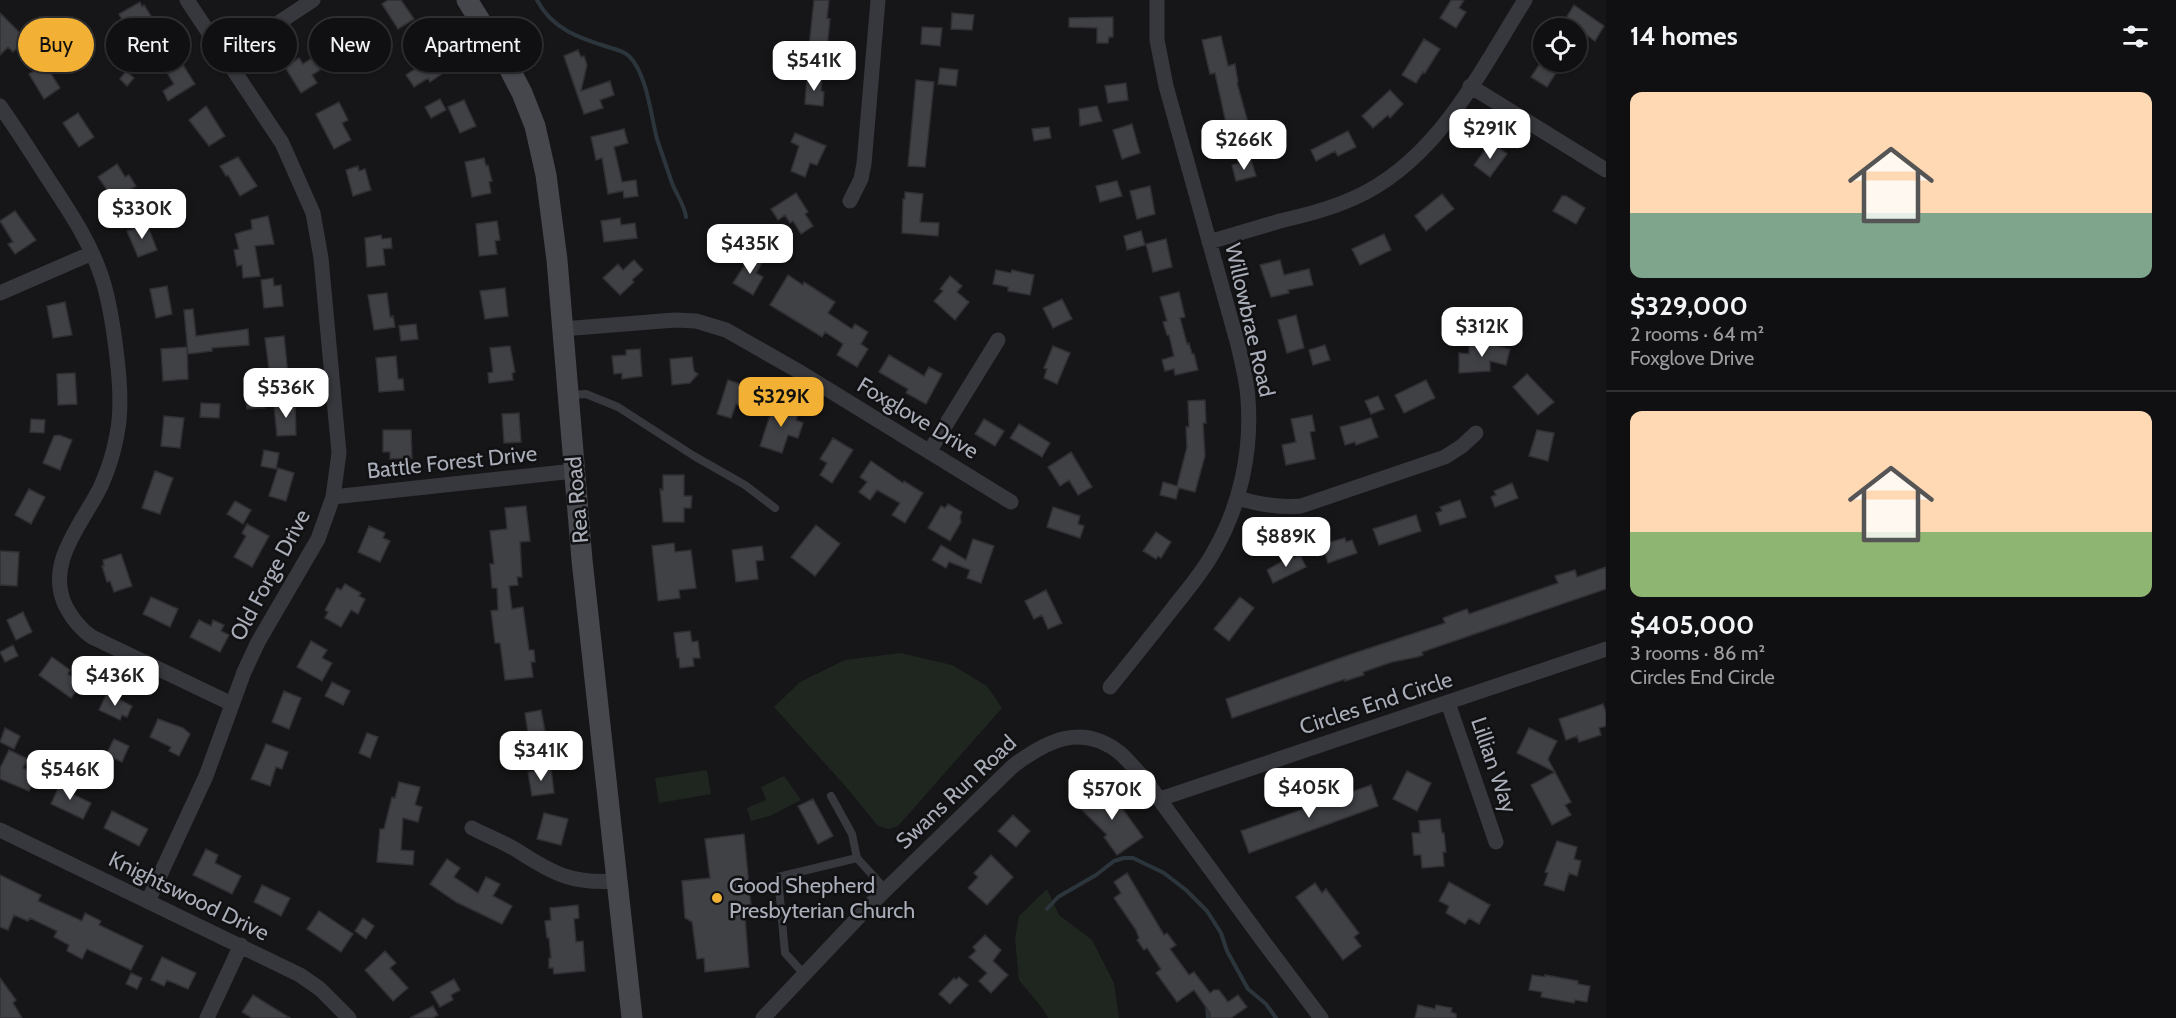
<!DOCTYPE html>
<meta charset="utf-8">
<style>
body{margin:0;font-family:Cabin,sans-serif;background:#1e1e20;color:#f1f3f6;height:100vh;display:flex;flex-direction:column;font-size:22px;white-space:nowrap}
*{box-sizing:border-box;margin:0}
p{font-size:20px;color:#9c9d9f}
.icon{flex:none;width:33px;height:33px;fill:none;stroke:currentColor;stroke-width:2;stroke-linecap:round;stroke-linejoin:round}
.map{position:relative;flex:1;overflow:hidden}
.side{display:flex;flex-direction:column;background:#101012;width:570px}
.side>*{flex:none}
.guide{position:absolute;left:18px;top:18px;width:570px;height:54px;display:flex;gap:12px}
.tools{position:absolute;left:1533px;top:18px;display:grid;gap:12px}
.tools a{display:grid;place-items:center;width:54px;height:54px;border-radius:50%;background:#101012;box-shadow:0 2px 4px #0004,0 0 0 2px #303032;font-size:30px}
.price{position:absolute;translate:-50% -51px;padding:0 14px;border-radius:12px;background:#fff;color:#222;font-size:20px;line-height:39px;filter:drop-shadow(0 2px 3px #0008)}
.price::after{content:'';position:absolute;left:50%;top:36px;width:18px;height:14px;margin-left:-9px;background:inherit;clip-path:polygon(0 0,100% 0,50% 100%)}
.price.selected{background:#f2b134;color:#111}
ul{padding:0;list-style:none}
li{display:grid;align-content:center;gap:12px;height:318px;padding:0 24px}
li+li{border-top:2px solid #303032}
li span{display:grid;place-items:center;height:186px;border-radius:12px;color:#555}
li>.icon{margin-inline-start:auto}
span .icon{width:108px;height:108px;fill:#fffc;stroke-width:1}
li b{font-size:26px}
h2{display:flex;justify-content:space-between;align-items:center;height:72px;padding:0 24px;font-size:26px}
.pill{padding:0 21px;border-radius:27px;background:#101012;box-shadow:0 2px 4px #0004,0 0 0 2px #303032;font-size:21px;line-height:54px}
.pill.selected{background:#f2b134;color:#111}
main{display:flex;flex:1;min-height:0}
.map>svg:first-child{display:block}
</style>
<main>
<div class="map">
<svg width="1606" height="1018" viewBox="0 0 1606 1018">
<rect width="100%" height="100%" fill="#161618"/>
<path fill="#1e261f" d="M900,653L952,665L987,686L1002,708L898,826L889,829L878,826L847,788L774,707L800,682L845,660Z
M707,770L711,794L659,803L655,778Z
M784,776L801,800L770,816L751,821L747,808L766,800L761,787Z
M1047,889L1059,915L1092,940L1114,983L1119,1018H1048L1043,1009L1019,980L1015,939L1019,916Z"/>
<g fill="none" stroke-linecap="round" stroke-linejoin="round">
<path stroke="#2c353c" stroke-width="4" d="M537,0C552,29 579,38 608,47C615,49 624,51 629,56C647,74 651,116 657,139C662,154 667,168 672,183C676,194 685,206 686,217
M1047,909L1058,897L1096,875L1114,861L1124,858H1133L1164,873L1186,890L1207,911L1221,933L1227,951L1248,989L1266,1004L1276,1018
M1207,1007L1208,1018"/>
</g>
<path fill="#404145" stroke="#303034" stroke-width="1.5" d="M388,0H401L414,19L398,29L382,4Z
M814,0H829L827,18L830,19L827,49L809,47Z
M1451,0H1464L1459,8L1466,12L1456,28L1440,18Z
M140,2L142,7L144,5L153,19L150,20L157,32L141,41L129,21L124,23L119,14Z
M1574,5L1604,26L1595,41L1576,28H1560Z
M0,13L26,39L13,52L8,47L0,55Z
M952,13L974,15L972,30L951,29Z
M1113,17V37H1109L1108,43H1097V28L1069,27V18Z
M922,27L942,28L940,46L921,44Z
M1221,36L1228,66L1235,64L1238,82L1237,83L1249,126L1228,132L1215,73L1210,74L1202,40Z
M429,37L449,69L430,82L428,78L414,87L406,75L424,63L413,48Z
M1424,39L1440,49L1425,73L1423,72L1416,83L1402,75Z
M328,48L335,60L312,75L317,83L301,93L285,67L299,58L303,64Z
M578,50L581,57L584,56L587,65L581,91L610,81L614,95L600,100L603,108L584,114L564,56Z
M178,57L195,84L168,101L163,91L174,84L163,66Z
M1541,62H1563L1547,87L1531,77Z
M45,64L60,88L44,99L29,74Z
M940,68L958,70L956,86L938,84Z
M126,71L134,78L127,86L120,79Z
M807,76L822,78L821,91L824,92L823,106L805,104Z
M916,80L934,82L925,167L908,166Z
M1126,83L1128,100L1108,103L1105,86Z
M1390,90L1403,104L1390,118L1388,115L1373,128L1362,116Z
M440,99L446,110L431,118L425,107Z
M464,100L476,126L460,133L448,107Z
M339,102L348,120L342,123L351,140L334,149L316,114Z
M206,106L225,136L209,146L189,120Z
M1097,106L1102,121L1080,126L1079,109Z
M78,113L94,137L79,147L63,123Z
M1132,124L1140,153L1122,159L1113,130Z
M1049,127L1051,138L1034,141L1032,129Z
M624,129L628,143L614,147L622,182L636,180L638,196L624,198L623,191L608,194L602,158L596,160L591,137Z
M1348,131L1356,147L1338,156L1335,151L1316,161L1311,150Z
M795,133L826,146L817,165L810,163L805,177L791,171L799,146L791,142Z
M1491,142L1507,154L1490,177L1474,165Z
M238,157L257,186L240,196L228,175L226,176L220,166Z
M484,158L486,166L488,165L492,181L489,182L491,193L472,197L465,162Z
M1251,160L1256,176L1236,181L1232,165Z
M117,164L125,177L129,175L136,186L114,200L98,177Z
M358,166L359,171L365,169L371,190L353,196L346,170Z
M1117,181L1122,196L1100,202L1096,186Z
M1150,186L1155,214L1137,219L1130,191Z
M905,192L923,194L920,222L939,223L938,236L902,233L903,199H905Z
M796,193L808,212L805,214L813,226L801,234L793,221L790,223L785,215L778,220L771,209Z
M1442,194L1454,209L1426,231L1415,216Z
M1562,196H1566L1585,208L1576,224L1553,211Z
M15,211L36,240L15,254L8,244L13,242L0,221Z
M268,216L274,244L255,246L260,276L243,278L242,265L237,266L234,250L239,249L235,234L252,229L251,220Z
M620,218L621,225L635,223L637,238L604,242L601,221Z
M497,221L500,240L495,241L497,254L479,256L476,224Z
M147,224L157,250L138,257L127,231Z
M1141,231L1145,245L1127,250L1124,236Z
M1384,234L1391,250L1360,265L1352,249Z
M381,235L382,239L391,238L392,248L383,249L385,265L367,267L365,238Z
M1166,239L1172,267L1153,272L1146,244Z
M752,254L763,261L756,273L763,277L753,295L733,283Z
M634,260L643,270L632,280L634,282L620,295L603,278L618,264L623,270Z
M1280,260L1284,275L1309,269L1313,285L1288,290L1289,293L1271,297L1260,265Z
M996,270L1011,273L1012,270L1034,275L1030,295L1008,291V287L993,284Z
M788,275L803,285L804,282L835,302L828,313L852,329L855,324L868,332L861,344L868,349L857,367L837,355L843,344L825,332L822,337L770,305Z
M950,276L962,286L957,292L969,302L955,320L934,301L943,291L940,289Z
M273,278L274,286L281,285L283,306L264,308L261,280Z
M167,286L172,314L156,318L150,289Z
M505,288L508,316L485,319L480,291Z
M1179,292L1185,317L1180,318L1187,344L1189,343L1192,354H1194L1198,370L1175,375L1174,369L1165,371L1162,360L1174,356L1169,335H1167L1163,322L1167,321L1160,297Z
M387,293L390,317L393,316L395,327L374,330L368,295Z
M1062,299L1072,319L1053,328L1043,308Z
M65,302L72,335L53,338L47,306Z
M193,309L196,336L248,329L249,345L212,348V351L188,354L184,310Z
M1296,315L1304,348L1287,353L1278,320Z
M416,324L418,339L401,341L399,326Z
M284,336L288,375L270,377L265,338Z
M1469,344L1494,345L1510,349L1506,365L1490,361V371L1459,373V353L1469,354Z
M1325,345L1330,360L1313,365L1309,350Z
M510,346L515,372L512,373L513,380L489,383L488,373L493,372L490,348Z
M1053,346L1070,353L1057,384L1044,378L1047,369L1044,368Z
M187,347L188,379L163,381L161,349Z
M640,349L642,376L622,379V373L614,374L612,356L626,355V350Z
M889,355L924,376L929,367L942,374L926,404L906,393L908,389L879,372Z
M396,356L398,379H403L404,390L379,392L376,358Z
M692,357L694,371L698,374L690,383L672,385L670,359Z
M75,373L77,404L58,405L57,374Z
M1527,374L1554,402L1538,415L1513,387Z
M728,380L749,387L743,406L736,404L731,418L717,414Z
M1426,380L1435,398L1404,413L1395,395Z
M264,393L265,408L247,409L245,395Z
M1378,396L1384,409L1371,414L1365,401Z
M1205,400L1206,423H1203L1205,456L1195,492L1179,488L1176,499L1160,495L1163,482L1177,486L1187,447L1186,427H1189L1188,401Z
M295,402L296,435L277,436L274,405Z
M201,403L220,404L219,418L200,417Z
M774,403L799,411L796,420L803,423L798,438L788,435L782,453L760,446Z
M519,413L521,442L504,443L502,414Z
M1312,415L1315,431L1310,432L1315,459L1286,465L1282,445L1296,442L1291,419Z
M164,416L184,418L180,448L161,446Z
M1371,418L1378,437L1356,445L1355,442L1345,445L1340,427Z
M31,419L45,420L44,433L30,432Z
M984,419L1004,431L995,446L975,434Z
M1019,424L1050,443L1042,457L1010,438Z
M383,430H411L412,458L390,459V452H383Z
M1537,430L1554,433L1548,461L1529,456Z
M59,435L72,440L60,470L43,463L54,436Z
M833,438L853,450L832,483L820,475L827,463L820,459Z
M264,450L279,453L276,469L261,466Z
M1071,452L1092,487L1078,495L1069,480L1060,486L1048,467Z
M871,461L903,483L904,481L923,493L905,523L892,515L900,503L877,490L870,500L859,492L867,482L860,477Z
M278,468L294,473L286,501L269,496Z
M155,471L173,478L160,514L142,508Z
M663,475H684V496H692L691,508H684V522H663L660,489L663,490Z
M1512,483L1518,498L1495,507L1491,497L1496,495L1494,491Z
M29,489L45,497L31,524L15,515Z
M1460,500L1466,517L1440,525L1436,513L1442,511L1440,507Z
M235,501L251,510L243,524L227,514Z
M948,504L962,512L960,517L961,522L950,541L928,528L941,506L945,508Z
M526,506L530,541L520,542L522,577H517L518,585L509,586L512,609L523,607L529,650H534L535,662H531L533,677L505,680L500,643H495L491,611L498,610L497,588H492L490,564H494L490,531L507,529L505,508Z
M1053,507L1080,516L1078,524L1084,526L1080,538L1047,527Z
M1416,515L1421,531L1379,545L1373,529Z
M247,524L269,536L252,567L234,557L246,536L242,533Z
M816,525L840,544L815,576L791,557Z
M369,526L385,533L383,538L390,541L380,562L358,552Z
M1156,532L1171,542L1161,558L1158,556L1156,559L1143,551Z
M1345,538L1346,542L1352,540L1357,553L1328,563L1324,550L1329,548L1327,543Z
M973,539L994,546L981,583L967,578L970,570L949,562L946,568L932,560L941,545L966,560Z
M674,543L675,552L691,550L696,588L679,590L680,598L658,601L652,546Z
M762,546L764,560L756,561L758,579L736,582L732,550Z
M0,551L19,552L17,586L0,585Z
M121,554L132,586L114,592L110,581L107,582L102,566H104L103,560Z
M1293,555L1294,558L1300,555L1306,567L1273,583L1267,570Z
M1606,567V589L1422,652L1423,655L1417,657L1392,662L1363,672L1364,675L1345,681V679L1232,718L1226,699L1343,657L1445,623L1443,618L1467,609L1469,614L1558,583L1555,576L1575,570L1577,577Z
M345,584L361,593L359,596L365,599L358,614L351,610L341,627L325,618L328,612L325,610L337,588L341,590Z
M1046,590L1062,623L1048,629L1042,615L1034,619L1025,601Z
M151,597L178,609L170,627L143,614Z
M1240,597L1254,608L1229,641L1214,629Z
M23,612L32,632L16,640L7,620Z
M199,620L211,626L213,620L224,625L221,631L229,635L220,652L190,637Z
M690,631L692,642L698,641L700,658H693L694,666L680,668L679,658H677L674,633Z
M311,641L327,650L322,658L332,663L322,681L297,667Z
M13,645L18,656L5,662L0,652Z
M52,657L70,670L68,674L82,684L71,698L39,675Z
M332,682L350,691L343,705L325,696Z
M284,691L301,698L289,729L272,722Z
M107,693L132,706L127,717L122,715L120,720L99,710Z
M1603,704L1606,712V726L1599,728L1601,735L1579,742L1577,736L1566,740L1559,719Z
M541,710L545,731L541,732L542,738L529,740L525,713Z
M158,719L183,728L190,734L179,756L169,751L171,747L150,737Z
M5,728L20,736L14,749L0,742Z
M1529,728L1557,741L1548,759L1571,802L1565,805L1571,815L1552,825L1531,785L1555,772L1517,753Z
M367,733L378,737L370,758L359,753Z
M114,739L129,746L122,762L106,755Z
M266,744L288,752L282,769L276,767L270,786L251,779Z
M9,750L28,759L23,768L37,775L29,791L0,779V768Z
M551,768L554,793L532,796L528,772Z
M1407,771L1431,783L1417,811L1393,799Z
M62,780L72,784L68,792L91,803L83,819L51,804Z
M399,782L420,787L415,805L422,807L418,822L403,818L401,850L414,851L413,865L377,862L380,829H384L392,797L395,798Z
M1371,785L1378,806L1249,853L1241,831Z
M1102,788L1119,804L1143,837L1117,855L1104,837L1107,835L1081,809Z
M813,799L833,836L818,844L798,806Z
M112,811L148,829L139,846L104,828Z
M544,813L568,819L561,845L537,839Z
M1013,815L1030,831L1016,847L998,831Z
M1440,819L1442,833H1444L1446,852H1443L1444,866L1422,868L1421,855H1414L1412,833H1420L1419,821Z
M744,834L752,917H745L749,967L705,972L704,958L697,959L692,922L685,918L682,881L710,878L705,839Z
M1557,841L1577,847L1574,859L1581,861L1577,876L1569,873L1564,891L1544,885L1548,873L1545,872Z
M206,849L218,855L215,863L241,876L232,894L193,875Z
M991,855L1013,877L987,905L968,888L978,877L974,873Z
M447,859L460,868L454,877L478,893L486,877L500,884L493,896L512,906L502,924L456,902L430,884Z
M1127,873L1164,935L1167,933L1176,945L1170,949L1189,975L1194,972L1210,993L1214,990H1219L1228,1002L1238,995L1247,1007L1231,1018H1210V1013L1194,990L1177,1002L1156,973L1161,969L1147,948L1144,950L1137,940L1139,938L1136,930L1114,898L1121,893L1114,882Z
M0,875L41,895L38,901L82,921L85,913L101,921L99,925L143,946L131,970L87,949L82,959L67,951L69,945L54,937L57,931L30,918L28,921L14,915L8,930L0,927Z
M1449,882L1490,905L1479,924L1469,918L1465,924L1446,913L1449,906L1439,901Z
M1315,883L1322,893L1326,889L1359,933L1354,937L1361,946L1343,960L1296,897Z
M262,885L290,898L281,916L254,902Z
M578,905L579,918L574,919L576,942L583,941L585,971L554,974L553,968H549V958H551L549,938H547L545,921L551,920L550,908Z
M319,911L353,934L341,952L307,929Z
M363,918L374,926L366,939L355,931Z
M985,935L1001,950L993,961L1008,975L991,993L979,981L987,973L969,957L976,951L973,947Z
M385,951L396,963L390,968L408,988L393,1001L365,970Z
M162,957L196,973L188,989L167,980L164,986L151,980Z
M131,973L142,978L137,989L126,984Z
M1532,975L1545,977V975L1578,981V984L1590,986L1587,1002L1575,1000L1574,1003L1541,997L1542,992L1529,990Z
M959,977L968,985L950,1004L939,994L954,978L956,980Z
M0,978L16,1000L13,1003L22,1018H0Z
M454,979L460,990L451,995L453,1000L440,1007L431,992Z
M253,995L290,1018H252L242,1012Z
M1418,1005L1435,1009L1436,1005L1452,1008L1451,1012L1456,1014V1018H1415Z
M433,1006L438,1015L432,1018H410Z"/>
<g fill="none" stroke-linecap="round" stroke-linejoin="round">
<path stroke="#37383d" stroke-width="8" d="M569,395L586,394L618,407L694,456L745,485L775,508
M831,796L852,834L857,858
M804,974L785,953L778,877L857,858L886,890"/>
<path stroke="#37383d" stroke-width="15" d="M225,58L313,0
M1470,86L1606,170
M0,106C15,127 29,149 43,171C65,205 89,238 102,278C110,303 114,331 117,358C120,383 122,410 117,434C114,452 108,470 101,486C83,523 44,563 66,607C73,620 80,629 92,637L232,704
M850,201L861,179L864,164L878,0
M1209,242C1233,235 1256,228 1280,221C1305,215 1330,209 1354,198C1437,161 1479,73 1525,0
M0,293L92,253
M562,329L675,320L696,321L726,330L798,371L1011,502
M929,452L998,340
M333,497L574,471
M1237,498C1259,504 1278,508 1301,506L1445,457L1462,446L1476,433
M1110,687C1131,661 1152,635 1173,608C1187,590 1202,573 1213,553C1240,507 1252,452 1248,399C1247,381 1242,363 1238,345L1166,86L1157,40V0
M1448,703L1496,842
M1160,799L1606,649
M472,828C487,836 504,842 518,851C555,875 573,884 618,881
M0,830L300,975L320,989L349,1018
M148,901L206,776L244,672L258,642L318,539L333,497L339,453L321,258L313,213L282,143L187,0
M207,1018L241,945
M763,1018L870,905L1013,766C1046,741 1082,722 1120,753C1128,760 1135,769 1143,777L1263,941L1321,1018"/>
<path stroke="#45474d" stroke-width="21" d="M467,0L506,62L522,93L535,126L546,175L557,260L582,560L632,1018"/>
</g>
<circle fill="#f2b134" stroke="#111113" stroke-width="2" cx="717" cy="898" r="6"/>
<g text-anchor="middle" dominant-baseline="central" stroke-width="5" stroke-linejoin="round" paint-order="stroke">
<g font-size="22" fill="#a8adb8" stroke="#111113">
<text transform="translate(1250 320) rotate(77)">Willowbrae Road</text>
<text transform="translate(918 418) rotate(31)">Foxglove Drive</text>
<text transform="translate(452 462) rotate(-6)">Battle Forest Drive</text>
<text transform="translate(577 500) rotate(-95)">Rea Road</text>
<text transform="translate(270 575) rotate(-62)">Old Forge Drive</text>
<text transform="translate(1376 703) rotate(-18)">Circles End Circle</text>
<text transform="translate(1494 765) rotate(71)">Lillian Way</text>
<text transform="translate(956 792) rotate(-43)">Swans Run Road</text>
<text transform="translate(189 896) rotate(26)">Knightswood Drive</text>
</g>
<g font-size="22" fill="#a8adb8" stroke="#111113" text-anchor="start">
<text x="729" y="885">Good Shepherd<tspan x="729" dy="25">Presbyterian Church</tspan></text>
</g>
</g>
</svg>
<div class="tools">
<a><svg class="icon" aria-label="locate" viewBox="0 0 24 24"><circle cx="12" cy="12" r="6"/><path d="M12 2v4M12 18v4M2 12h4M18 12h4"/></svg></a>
</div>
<b class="price" style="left:814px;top:92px">$541K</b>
<b class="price" style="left:1490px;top:160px">$291K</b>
<b class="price" style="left:1244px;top:171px">$266K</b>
<b class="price" style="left:142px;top:240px">$330K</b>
<b class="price" style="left:750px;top:275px">$435K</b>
<b class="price" style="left:1482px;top:358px">$312K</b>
<b class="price" style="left:286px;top:419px">$536K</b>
<b class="price selected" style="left:781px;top:428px">$329K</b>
<b class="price" style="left:1286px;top:568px">$889K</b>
<b class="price" style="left:115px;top:707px">$436K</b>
<b class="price" style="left:541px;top:782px">$341K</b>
<b class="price" style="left:70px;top:801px">$546K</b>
<b class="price" style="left:1309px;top:819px">$405K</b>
<b class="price" style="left:1112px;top:821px">$570K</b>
<div class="guide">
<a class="pill selected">Buy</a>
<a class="pill">Rent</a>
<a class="pill">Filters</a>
<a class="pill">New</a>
<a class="pill">Apartment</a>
</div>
</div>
<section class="side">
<h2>14 homes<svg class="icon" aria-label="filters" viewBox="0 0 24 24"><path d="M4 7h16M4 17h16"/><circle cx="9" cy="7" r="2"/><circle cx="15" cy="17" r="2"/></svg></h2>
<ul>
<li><span style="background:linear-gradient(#ffd9b3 65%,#7fa58c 0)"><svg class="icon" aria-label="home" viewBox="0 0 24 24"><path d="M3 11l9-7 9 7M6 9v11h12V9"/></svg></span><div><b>$329,000</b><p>2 rooms · 64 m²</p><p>Foxglove Drive</p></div></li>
<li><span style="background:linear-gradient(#ffd9b3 65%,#8fb573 0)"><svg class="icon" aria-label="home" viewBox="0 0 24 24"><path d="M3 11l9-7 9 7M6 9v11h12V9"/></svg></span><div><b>$405,000</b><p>3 rooms · 86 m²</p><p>Circles End Circle</p></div></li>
</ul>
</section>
</main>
